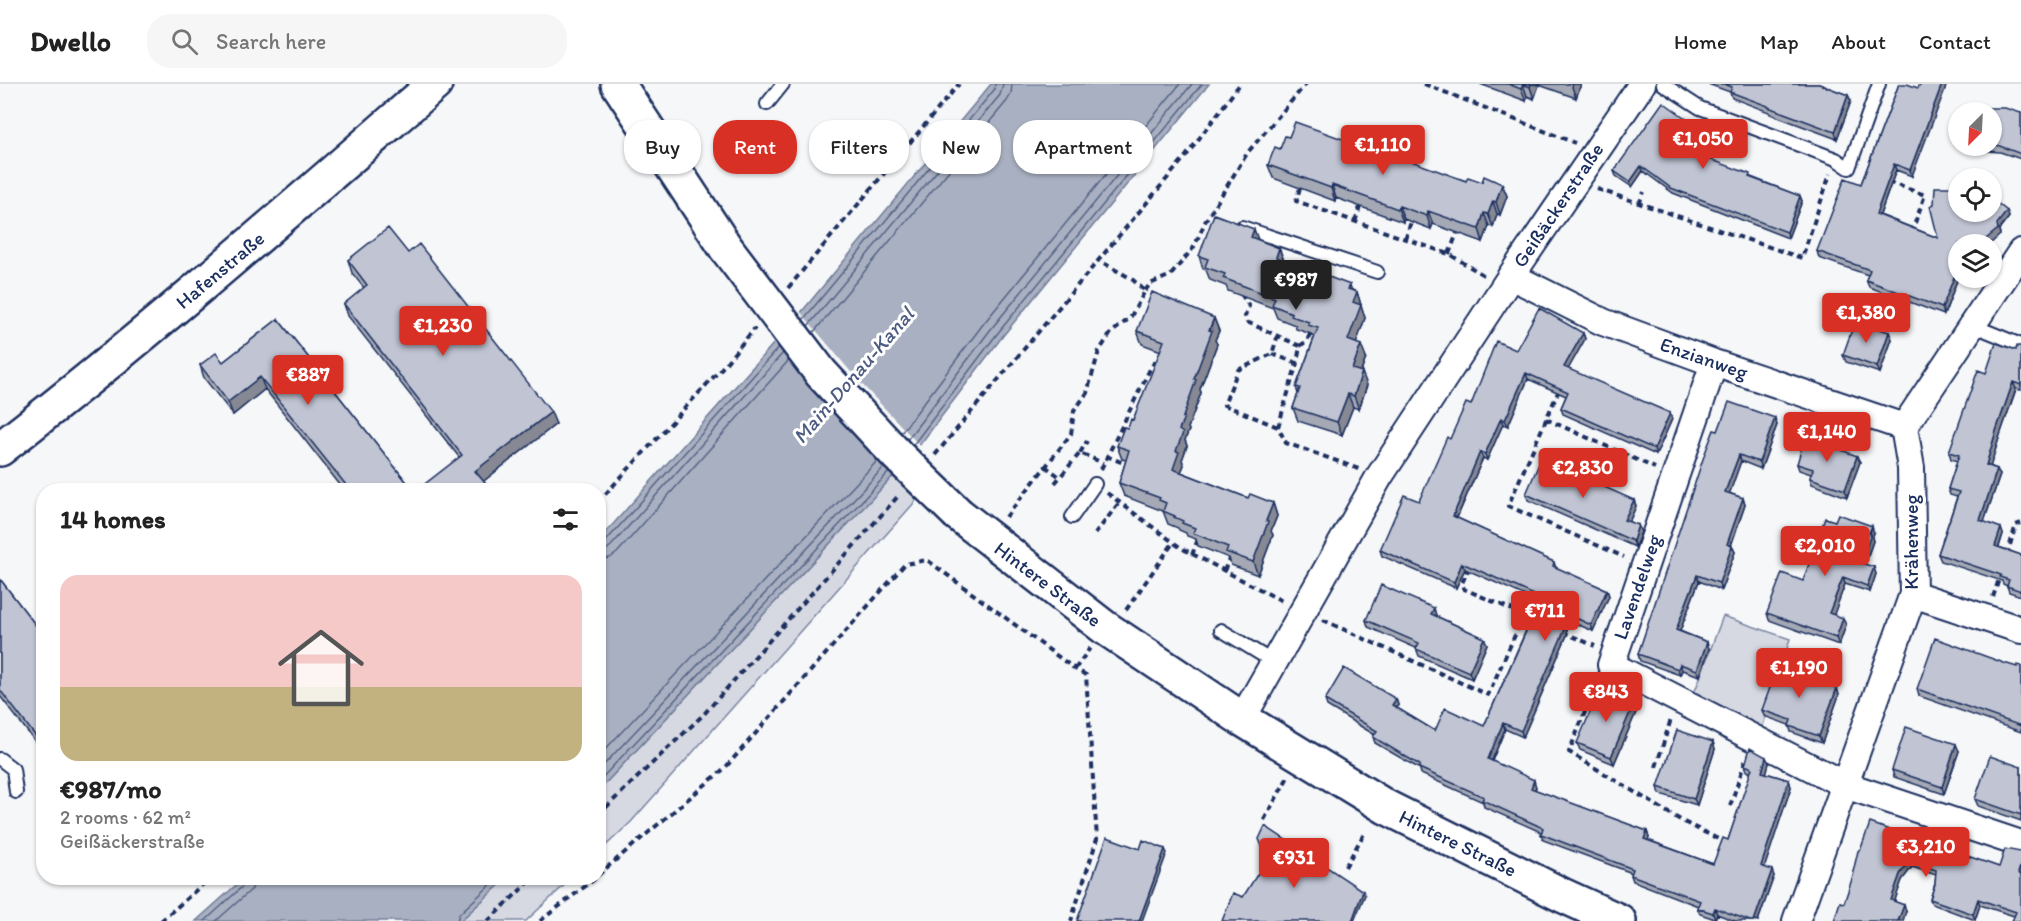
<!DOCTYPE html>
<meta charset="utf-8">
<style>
body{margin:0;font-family:Itim,sans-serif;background:#f6f6f6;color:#222;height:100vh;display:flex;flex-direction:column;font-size:22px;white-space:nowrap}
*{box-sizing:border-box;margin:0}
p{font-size:20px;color:#767676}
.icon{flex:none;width:33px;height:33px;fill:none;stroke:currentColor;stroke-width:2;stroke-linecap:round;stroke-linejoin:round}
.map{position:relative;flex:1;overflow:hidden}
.sheet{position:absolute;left:36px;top:399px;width:570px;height:402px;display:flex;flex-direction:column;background:#fff;border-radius:24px;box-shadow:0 2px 4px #0004}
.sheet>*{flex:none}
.banner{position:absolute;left:624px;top:36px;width:570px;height:54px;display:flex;gap:12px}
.needle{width:39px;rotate:204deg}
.buttons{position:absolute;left:1948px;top:18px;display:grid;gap:12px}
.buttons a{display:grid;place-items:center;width:54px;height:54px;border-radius:50%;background:#fff;box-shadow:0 2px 4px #0004;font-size:30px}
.price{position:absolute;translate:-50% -51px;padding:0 14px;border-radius:6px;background:#d93025;color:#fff;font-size:20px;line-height:39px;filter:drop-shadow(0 2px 3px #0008)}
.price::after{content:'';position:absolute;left:50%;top:36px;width:18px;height:14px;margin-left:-9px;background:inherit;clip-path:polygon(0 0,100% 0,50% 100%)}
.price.active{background:#222;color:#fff}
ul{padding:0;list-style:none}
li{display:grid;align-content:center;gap:12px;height:318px;padding:0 24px}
li span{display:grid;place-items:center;height:186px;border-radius:18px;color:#555}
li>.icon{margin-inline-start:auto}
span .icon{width:108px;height:108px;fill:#fffc;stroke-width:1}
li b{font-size:26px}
h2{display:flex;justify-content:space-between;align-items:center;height:72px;padding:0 24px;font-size:26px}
.tag{padding:0 21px;border-radius:24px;background:#fff;box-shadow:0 2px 4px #0004;font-size:21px;line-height:54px}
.tag.active{background:#d93025;color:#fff}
header{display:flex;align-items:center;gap:36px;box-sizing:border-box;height:84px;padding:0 30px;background:#fff;border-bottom:2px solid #e0e0e0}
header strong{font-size:28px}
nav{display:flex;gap:33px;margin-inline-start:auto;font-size:21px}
.search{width:420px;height:54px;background:#f6f6f6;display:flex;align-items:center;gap:15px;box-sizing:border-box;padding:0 21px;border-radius:24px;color:#767676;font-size:22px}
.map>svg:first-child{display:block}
</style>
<header>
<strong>Dwello</strong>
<div class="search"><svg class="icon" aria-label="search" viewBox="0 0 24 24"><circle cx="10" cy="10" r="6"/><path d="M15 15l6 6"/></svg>Search here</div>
<nav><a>Home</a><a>Map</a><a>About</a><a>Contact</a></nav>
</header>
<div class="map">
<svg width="2021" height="837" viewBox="0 0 2021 837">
<rect width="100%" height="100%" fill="#f6f7f9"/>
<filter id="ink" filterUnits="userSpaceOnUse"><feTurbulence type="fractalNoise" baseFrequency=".0167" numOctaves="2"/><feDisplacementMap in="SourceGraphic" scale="12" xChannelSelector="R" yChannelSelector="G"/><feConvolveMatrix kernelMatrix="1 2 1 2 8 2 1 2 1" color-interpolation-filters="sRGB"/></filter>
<g filter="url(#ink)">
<path fill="#d6d9e2" stroke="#7884a0" stroke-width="1.5" d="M909,375L930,398L914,419L631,738L599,768V706Z
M1723,532L1790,555L1761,648L1692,615Z
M507,794H572L526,837H460Z"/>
<path fill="#a9b0c1" stroke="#707c99" stroke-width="1.5" d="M991,0H1209L1002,253L909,375L599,706V456L799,231Z
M244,794H507L460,837H196Z"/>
<path fill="#f6f7f9" d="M799,226L856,294L922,364L896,394L829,323L772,257Z"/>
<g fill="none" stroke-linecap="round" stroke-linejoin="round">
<path stroke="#546386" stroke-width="1.5" d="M803,236L994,6L995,0
M808,242L1000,11L1003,0
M813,249L1007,17L1011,10L1012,0
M901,349L984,239L1180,0
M907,356L991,245L1192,0
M913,361L997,250L1202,0
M598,459L606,457L779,263
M598,467L606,466L611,462L783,269
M598,476L610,474L617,469L789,276
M598,673L878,376
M598,687L884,383
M598,698L889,388
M205,837L245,800L248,794
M216,837L252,805L255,794
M457,837L459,830L498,794"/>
<g stroke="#1b2f5e" stroke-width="16">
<path id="lane" d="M1663,0L1700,24L1836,75L1849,84L1879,0
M767,20L783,0
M1242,143L1377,188
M1972,241L2021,261
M1072,433L1095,400
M1221,546L1275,579
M0,675L13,685L16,708"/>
</g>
<g stroke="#1b2f5e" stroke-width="30">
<path id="street" d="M1511,192L1603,238L1714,279L1904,343
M1714,279L1611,581L1845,701L2021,760
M1913,510L2021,546
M1242,635L1379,393L1511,192L1642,0
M1796,837L1913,510L1911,384L1904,343L2021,168"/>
</g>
<g stroke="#1b2f5e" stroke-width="38">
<path id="secondary" d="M618,0L726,164
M0,365C150,249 292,124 435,0
M958,430L1104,543L1242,635L1386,723L1562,811L1619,837"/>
</g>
<path stroke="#1b2f5e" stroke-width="4" stroke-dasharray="6 4.5" stroke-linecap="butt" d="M1424,0L1575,59
M1888,98L1925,111L1912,147
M1300,104L1296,117L1449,170L1485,192
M1597,105L1802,174L1830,90
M1639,120L1644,108
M1355,138L1361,120
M1405,155L1411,138
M1449,170L1457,149
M788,204L959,0
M1145,207L1150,200L1171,191L1194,163L1206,136L1248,68L1306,0
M1241,210L1249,222L1245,232L1247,238L1300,262
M1310,250L1307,257L1300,262L1297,279L1278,343L1286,359L1359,385
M1278,251L1272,270L1238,286L1224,321L1278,343
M1272,270L1297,279
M1559,306L1508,422L1624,473
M1546,335L1655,384
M1080,369L1087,357
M935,371L1186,72L1240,0
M1106,372L1129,381
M1045,382L1060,393
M1101,385L1151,283L1161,270
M1055,399L1080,369L1103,379
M1107,409L1181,464L1284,518
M598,418L720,286L755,244
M1006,433L1071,350L1074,327L1087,309L1099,267L1111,249L1130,234L1145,207L1132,195L1098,176
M1095,450L1119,419
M1192,471L1198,455
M2007,471L2016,441L2021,439
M1465,483L1467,488L1462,499L1464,505L1534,535
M1224,487L1230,472
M1993,513L2000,492
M1126,526L1173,459
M1323,536L1488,611L1524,531
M1563,548L1595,562
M1075,585L1090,564
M1597,598L1569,668L1682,737L1726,759
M1656,683L1671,635
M1730,722L1746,675
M598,731L704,630L900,410
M1264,736L1288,693
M1345,783L1365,748
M598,791L725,684L905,480L927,476L1075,585L1086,591L1097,755L1071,837
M161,837L210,794
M488,837L533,794
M540,837L596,794"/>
<use href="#lane" stroke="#fff" stroke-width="12"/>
<use href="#street" stroke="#fff" stroke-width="26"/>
<use href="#secondary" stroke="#fff" stroke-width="33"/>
<g stroke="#1b2f5e" stroke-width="38" stroke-linecap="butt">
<path id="secondary-bridge" d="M726,164L821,289L898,372L958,430"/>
</g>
<use href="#secondary-bridge" stroke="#fff" stroke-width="33"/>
</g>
<path fill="#a5a9b5" stroke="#1b2f5e" stroke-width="1.5" d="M1480,0H1581L1576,14L1539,1L1534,15L1527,12L1526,17Z
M1708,0H1819L1848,11L1851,17L1837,55L1770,30L1769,28L1732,14L1730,8Z
M1899,0L1912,92L1896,86L1880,131L1938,154L2007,127L2009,133L1999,146L2000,151L1959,160V191L1944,231L1869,203L1866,196L1868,191L1819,174L1817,167L1861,100Z
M1992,28L2021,29V75L2000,68L1986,67L1984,62H1992Z
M1698,43L1719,54L1705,73L1751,93L1800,112L1802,117L1788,154L1673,109L1643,87L1632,103L1616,92L1614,87Z
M1289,53L1362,62L1466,97L1502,100L1507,112L1500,131L1497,130L1493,143L1489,142L1483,158L1433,140L1431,145L1404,135L1403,138L1336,114L1335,117L1273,94L1268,81Z
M1258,156L1279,164L1284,176L1357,208L1365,234L1356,259L1366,274L1361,288L1367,301L1359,325L1353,323L1342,351L1298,337L1293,324L1298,310L1296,303L1314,254L1311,250L1296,245L1295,241L1277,234L1273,224L1228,207L1226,202L1210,196L1206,186L1203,185L1199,172Z
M408,169L556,340L483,397L459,373L348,232L344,220L364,204L352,189L348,176Z
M1214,234L1219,247L1215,256L1217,260L1200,305L1201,309L1188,344L1189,346L1185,356L1187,362L1182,376L1184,381L1181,388L1248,414L1273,419L1277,432L1271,447L1273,451L1258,491L1231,481L1229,474L1198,462L1196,455L1187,452L1186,449L1179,446L1178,444L1168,440L1163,427L1124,412L1119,399L1126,376L1122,375L1117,362L1133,336L1161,267L1142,260L1137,247Z
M278,235L413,406H344L265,305L233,331L204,294L200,281L223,278Z
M1889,248L1892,255L1880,289L1846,278L1843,271Z
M1583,249L1585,255L1568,285L1672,335L1656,371L1563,330L1561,324L1566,312L1528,295L1508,342L1503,340L1487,376L1483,374L1457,434L1554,478L1556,484L1607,506L1609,512L1593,547L1567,536V551L1523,653L1505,645L1492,677L1536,703L1535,706L1647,747L1649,754L1648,756L1713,780L1728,756L1751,689L1747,687L1745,681L1769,679L1766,689L1789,696L1791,703L1764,783L1774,792L1758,837H1735L1717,830L1715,835L1700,830L1697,824L1698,822L1633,797L1631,791L1632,789L1543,756L1541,750V748L1484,723L1483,718L1421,690L1420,685L1375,659L1373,653L1375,651L1327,622L1325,616L1396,615L1398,621L1397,624L1435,647L1484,642L1538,519L1537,517L1465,485L1456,504L1382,472L1380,466L1419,417L1450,355L1471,321L1516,266Z
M2021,262V306L2016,305L1999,354L1990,382L1997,385L2000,391L1984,438L2003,450L1999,463L2021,471V512L2009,508L2007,502L2003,500L2002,497L1941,477L1938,470L1957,413L1950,411L1948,405L1957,377L1951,375L1949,368L1986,289Z
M1777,341L1761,385L1741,377L1729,409L1743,414L1745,421L1731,462H1732L1735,468L1721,506L1699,497L1680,547L1707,558L1709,565L1700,592L1682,586L1680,591L1640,577L1638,570L1718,347Z
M1860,378L1847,413L1812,400L1810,394L1811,390L1799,386L1797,380Z
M1526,410L1634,416L1636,422L1629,438L1638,441L1641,448L1635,463L1528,416Z
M1874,449L1872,454L1873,457L1865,480L1876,490L1870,508L1845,500L1833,531L1846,541L1839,561L1769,536L1767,529L1803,497Z
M0,495L44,552V669L0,612Z
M1436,531V532L1484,554L1487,560L1472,595L1419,572L1416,564L1368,543L1366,536Z
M2021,582V648L1919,612L1917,605Z
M1801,584L1803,590L1802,592L1837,604L1839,611L1822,659L1791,648L1789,641L1764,632L1762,626Z
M1637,626L1614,680L1580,666L1577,659Z
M1713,658L1715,665L1697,721L1660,710L1658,703Z
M1959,667L1944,710L1894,693L1892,686Z
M2021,683V737L1978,722L1975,715Z
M1921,757L1999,783L2021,837L2014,832L1980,821L1975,836L1932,820L1930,815L1935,800L1936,791L1912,783L1902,796L1894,818L1904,821L1906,827L1854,791L1853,788Z"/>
<path fill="#868994" stroke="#1b2f5e" stroke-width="1.5" d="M1523,0L1527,12L1526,17L1521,5Z
M1531,0L1539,1L1534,15L1530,3Z
M1573,0H1581L1576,14L1572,3Z
M1942,0H1947L1912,92L1910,86Z
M1848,11L1851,17L1837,55L1835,48Z
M1717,49L1719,54L1703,77L1701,72Z
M1894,80L1896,86L1878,136L1876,130Z
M1641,82L1643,87L1632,103L1630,98Z
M1502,100L1507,112L1500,131L1496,118Z
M1332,101L1336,114L1335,117L1331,104Z
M1800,112L1802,117L1788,154L1787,148Z
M1493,117L1497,130L1493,143L1488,130Z
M1399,122L1404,135L1403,138L1398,125Z
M1428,127L1433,140L1431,145L1427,132Z
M2007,127L2009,133L1999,146L2000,151L1990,160H1980Z
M1484,129L1489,142L1483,158L1479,145Z
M1254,145L1259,158L1251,153Z
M1279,164L1284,177L1276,173Z
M1958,180L1959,191L1944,231L1942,224Z
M1350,201L1354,214L1357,208L1365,234L1353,269L1348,256V205Z
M1214,234L1219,247L1215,256L1217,260L1200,305L1201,309L1188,344L1189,346L1185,356L1187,362L1182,376L1184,381L1177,398L1173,385L1179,346L1194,295Z
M1889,248L1892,255L1880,289L1877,283Z
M1583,249L1585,255L1566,289L1564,283Z
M1361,261L1366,274L1357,298L1352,285Z
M1362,288L1367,301L1359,325L1354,312Z
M1526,289L1528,295L1508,342L1505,336Z
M260,293L265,305L233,331L228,318Z
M2013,298L2016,305L1999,354L1989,387L1986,381L1996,347Z
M1348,310L1353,323L1342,351L1337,338Z
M551,328L556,340L480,400L475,387Z
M1670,329L1672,335L1656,371L1654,365Z
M1501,334L1503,340L1487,376L1485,370Z
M1775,334L1777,341L1761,385L1759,378Z
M1480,368L1483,374L1455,438L1453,432Z
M1739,371L1741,377L1728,414L1725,408Z
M1857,372L1860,378L1847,413L1845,406Z
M1997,385L2000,391L1982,443L1980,436Z
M1743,414L1745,421L1729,466L1727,460Z
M1634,416L1636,422L1627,443L1624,436Z
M1273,419L1277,432L1271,447L1273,451L1258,491L1253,478L1266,437Z
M1638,441L1641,448L1635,463L1633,457Z
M1872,442L1874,449L1872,454L1873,457L1863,485L1861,479Z
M2001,444L2003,450L1997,468L1995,462Z
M1732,462L1735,468L1721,506L1719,499Z
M1462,479L1465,485L1456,504L1454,498Z
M1874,483L1876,490L1870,508L1867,502Z
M1697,491L1699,497L1678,552L1676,546Z
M1843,493L1845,500L1832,536L1829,529Z
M1607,506L1609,512L1593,547L1591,541Z
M1434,524L1436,531L1434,537L1431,530Z
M1565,529L1567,536V551L1523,653L1521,647Z
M1843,534L1846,541L1839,561L1836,554Z
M1484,554L1487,560L1472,595L1469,588Z
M1707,558L1709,565L1700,592L1697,586Z
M1680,580L1682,586L1680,591L1678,585Z
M1801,584L1803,590L1801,597L1798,591Z
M1837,604L1839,611L1822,659L1819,652Z
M1396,615L1398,621L1395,627L1392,621Z
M1634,619L1637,626L1614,680L1611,673Z
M1503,639L1505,645L1490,681L1488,675Z
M1713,658L1715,665L1697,721L1694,715Z
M1956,660L1959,667L1944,710L1942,703Z
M1766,673L1769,679L1765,694L1762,688Z
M1534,696L1536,703L1533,710L1531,704Z
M1789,696L1791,703L1763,788L1761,782Z
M1647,747L1649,754L1646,761L1644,755Z
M1165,765L1167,769L1142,837H1139Z
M1910,777L1912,783L1902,796L1893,822L1891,816L1900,790Z
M2021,780V792L2018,789Z
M1772,786L1774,792L1758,837H1754Z
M1363,807L1365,811L1354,837H1352Z
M1978,815L1980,821L1975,836L1973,830Z
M1904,821L1906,827L1903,837H1898Z
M1715,824L1717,830L1715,835L1713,829Z"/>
<path fill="#c0c4d3" stroke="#1b2f5e" stroke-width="1.5" d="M1508,0H1531L1530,3L1523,0L1521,5Z
M1724,0H1819L1848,11L1835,48L1768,23V22L1730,8L1732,3Z
M1899,0H1907L1918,4L1920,0H1942L1910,86L1894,80L1876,130L1938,154L1930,122L1934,120L1935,103H1956L1959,104V128H1992V115L2007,127L1997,140L1998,145L1980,160H1959V180L1942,224L1866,196L1870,186L1817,167L1845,94L1861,100Z
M1663,18L1698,43L1701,37L1717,49L1701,72L1750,90L1749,93L1800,112L1787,148L1671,104L1641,82L1630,98L1614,87Z
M1984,24H2005L2021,29V70L1997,61H1992V28H1984Z
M1295,38L1362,62V59L1466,97L1468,93L1482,98L1484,92L1502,100L1496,118L1493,117L1488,130L1484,129L1479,145L1428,127L1427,132L1399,122L1398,125L1332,101L1331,104L1268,81L1275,63L1280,65L1285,52L1289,53Z
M1214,130L1254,145L1251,153L1279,164L1276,173L1350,201L1348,205L1357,208L1353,218L1361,221L1348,256L1361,261L1352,285L1362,288L1354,312L1348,310L1337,338L1293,324L1300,304L1296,303L1318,244L1308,241L1309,238L1291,232L1292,229L1272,221L1275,214L1223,194L1225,190L1205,183L1208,175L1199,172Z
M388,144L408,169L419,160L551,328L475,387L491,406H417L462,371L344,220L367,201L348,176Z
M1152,208L1214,234L1209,246L1212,247L1194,295L1196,296L1183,333H1184L1179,346L1183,349L1176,367L1179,368L1173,385L1248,414L1250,410L1273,419L1266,437L1268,438L1253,478L1226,468L1228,463L1193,449L1195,444L1182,439L1183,437L1174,433L1175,432L1163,427L1166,419L1159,416L1160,414L1119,399L1129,366L1117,362L1124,343L1128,344L1131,335L1133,336L1164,257L1137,247Z
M1539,224L1583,249L1564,283L1670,329L1654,365L1561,324L1568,308L1526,289L1505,336L1501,334L1485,370L1480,368L1453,432L1554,478L1553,482L1607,506L1591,541L1565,529V545L1521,647L1503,639L1488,675L1534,696L1531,704L1647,747L1644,755L1713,780L1723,754L1728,756L1752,684L1745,681L1750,664L1766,673L1762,688L1789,696L1761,782L1772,786L1754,837H1750L1715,824L1713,829L1697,824L1700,817L1631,791L1633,785L1541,750L1543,744L1482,716L1484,713L1419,684L1420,681L1373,653L1377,647L1325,616L1344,584L1396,615L1392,621L1435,647L1445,624L1484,642L1539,518L1537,517L1539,513L1462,479L1454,498L1380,466L1404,411L1419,417L1447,353L1450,355L1466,319L1471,321L1496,257L1516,266Z
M278,235L413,406H350L260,293L228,318L200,281L216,269L223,278Z
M1855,237L1889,248L1877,283L1843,271Z
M1996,259L2016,266L2017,262H2021V301L2013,298L1996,347L1986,381L1997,385L1980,436L2001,444L1995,462L2021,471V507L2007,502L2009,496L2000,493L2001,491L1938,470L1959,408L1948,405L1959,371L1949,368L1978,286L1986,289Z
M1729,318L1775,334L1759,378L1739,371L1725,408L1743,414L1727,460L1732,462L1719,499L1697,491L1676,546L1707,558L1697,586L1680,580L1678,585L1638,570L1705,369L1714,346L1718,347Z
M1805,352L1857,372L1845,406L1810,394L1813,385L1797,380Z
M1541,375L1634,416L1624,436L1638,441L1633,457L1526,410Z
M1838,430L1872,442L1869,449L1871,450L1861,479L1874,483L1867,502L1843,493L1829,529L1843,534L1836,554L1767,529L1782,489L1803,497L1825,434L1835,437Z
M0,495L44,552V663L0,606Z
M1381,501L1434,524L1431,530L1484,554L1469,588L1416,565L1419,559L1366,536Z
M1935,554L2004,579L2017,583V581L2021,582V642L1917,605Z
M1780,576L1801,584L1798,591L1837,604L1819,652L1789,642L1791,636L1762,626Z
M1600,605L1634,619L1611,673L1577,659Z
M1906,643L1956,660L1942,703L1892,686Z
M1677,646L1713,658L1694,715L1658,703Z
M1990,672L2021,683V731L1975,715Z
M1870,739L1921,757L1922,754L1939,762L1999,783L2005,765L2021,768V780L2018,789L2021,791V837H2012L2016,828L1978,815L1973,830L1930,815L1935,800L1936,786L1910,777L1900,790L1891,816L1904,821L1898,837H1834L1840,818L1844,819L1854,789L1853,788L1858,767L1861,764Z
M1265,742L1363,807L1352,837H1222L1233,809L1243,813L1267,775L1259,755Z
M1107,753L1140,765L1143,756L1165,765L1139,837H1077Z"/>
</g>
<g text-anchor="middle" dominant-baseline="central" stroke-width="6" stroke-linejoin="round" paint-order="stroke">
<g font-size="20" fill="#1b2f5e" stroke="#fff">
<text transform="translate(1558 121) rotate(-56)">Geißäckerstraße</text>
<text transform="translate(220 186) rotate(-40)">Hafenstraße</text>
<text transform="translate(1704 274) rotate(19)">Enzianweg</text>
<text transform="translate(1911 458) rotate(-90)">Krähenweg</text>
<text transform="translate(1048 500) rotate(37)">Hintere Straße</text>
<text transform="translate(1637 503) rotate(-71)">Lavendelweg</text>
<text transform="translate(1458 759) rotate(26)">Hintere Straße</text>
</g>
<g font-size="21" font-style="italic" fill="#4d5c81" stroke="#fff">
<text transform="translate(853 291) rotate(-49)">Main-Donau-Kanal</text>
</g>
</g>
</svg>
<div class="buttons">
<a><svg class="needle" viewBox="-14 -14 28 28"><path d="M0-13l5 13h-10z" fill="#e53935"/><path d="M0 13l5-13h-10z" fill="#767676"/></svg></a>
<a><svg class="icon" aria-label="locate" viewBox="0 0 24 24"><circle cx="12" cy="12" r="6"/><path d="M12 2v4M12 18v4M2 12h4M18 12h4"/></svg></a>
<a><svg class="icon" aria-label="layers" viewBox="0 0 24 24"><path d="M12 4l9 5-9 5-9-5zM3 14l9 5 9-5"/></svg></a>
</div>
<b class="price" style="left:1703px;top:86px">€1,050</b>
<b class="price" style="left:1383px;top:92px">€1,110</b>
<b class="price active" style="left:1296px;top:227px">€987</b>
<b class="price" style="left:1866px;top:260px">€1,380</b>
<b class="price" style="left:443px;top:273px">€1,230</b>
<b class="price" style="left:308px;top:322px">€887</b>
<b class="price" style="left:1827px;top:379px">€1,140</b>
<b class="price" style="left:1583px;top:415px">€2,830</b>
<b class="price" style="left:1825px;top:493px">€2,010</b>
<b class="price" style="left:1545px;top:558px">€711</b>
<b class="price" style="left:1799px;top:615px">€1,190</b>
<b class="price" style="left:1606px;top:639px">€843</b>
<b class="price" style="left:1926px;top:794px">€3,210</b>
<b class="price" style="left:1294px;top:805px">€931</b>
<div class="banner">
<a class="tag">Buy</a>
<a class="tag active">Rent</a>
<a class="tag">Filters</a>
<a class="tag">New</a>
<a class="tag">Apartment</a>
</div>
<section class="sheet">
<h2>14 homes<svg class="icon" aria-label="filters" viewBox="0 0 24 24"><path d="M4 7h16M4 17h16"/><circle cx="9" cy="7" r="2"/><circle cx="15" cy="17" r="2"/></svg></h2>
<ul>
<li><span style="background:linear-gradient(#f6c9c9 60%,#c2b280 0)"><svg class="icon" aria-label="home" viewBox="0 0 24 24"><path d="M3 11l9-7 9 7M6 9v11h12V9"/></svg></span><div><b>€987/mo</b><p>2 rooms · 62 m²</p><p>Geißäckerstraße</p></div></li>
</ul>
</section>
</div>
